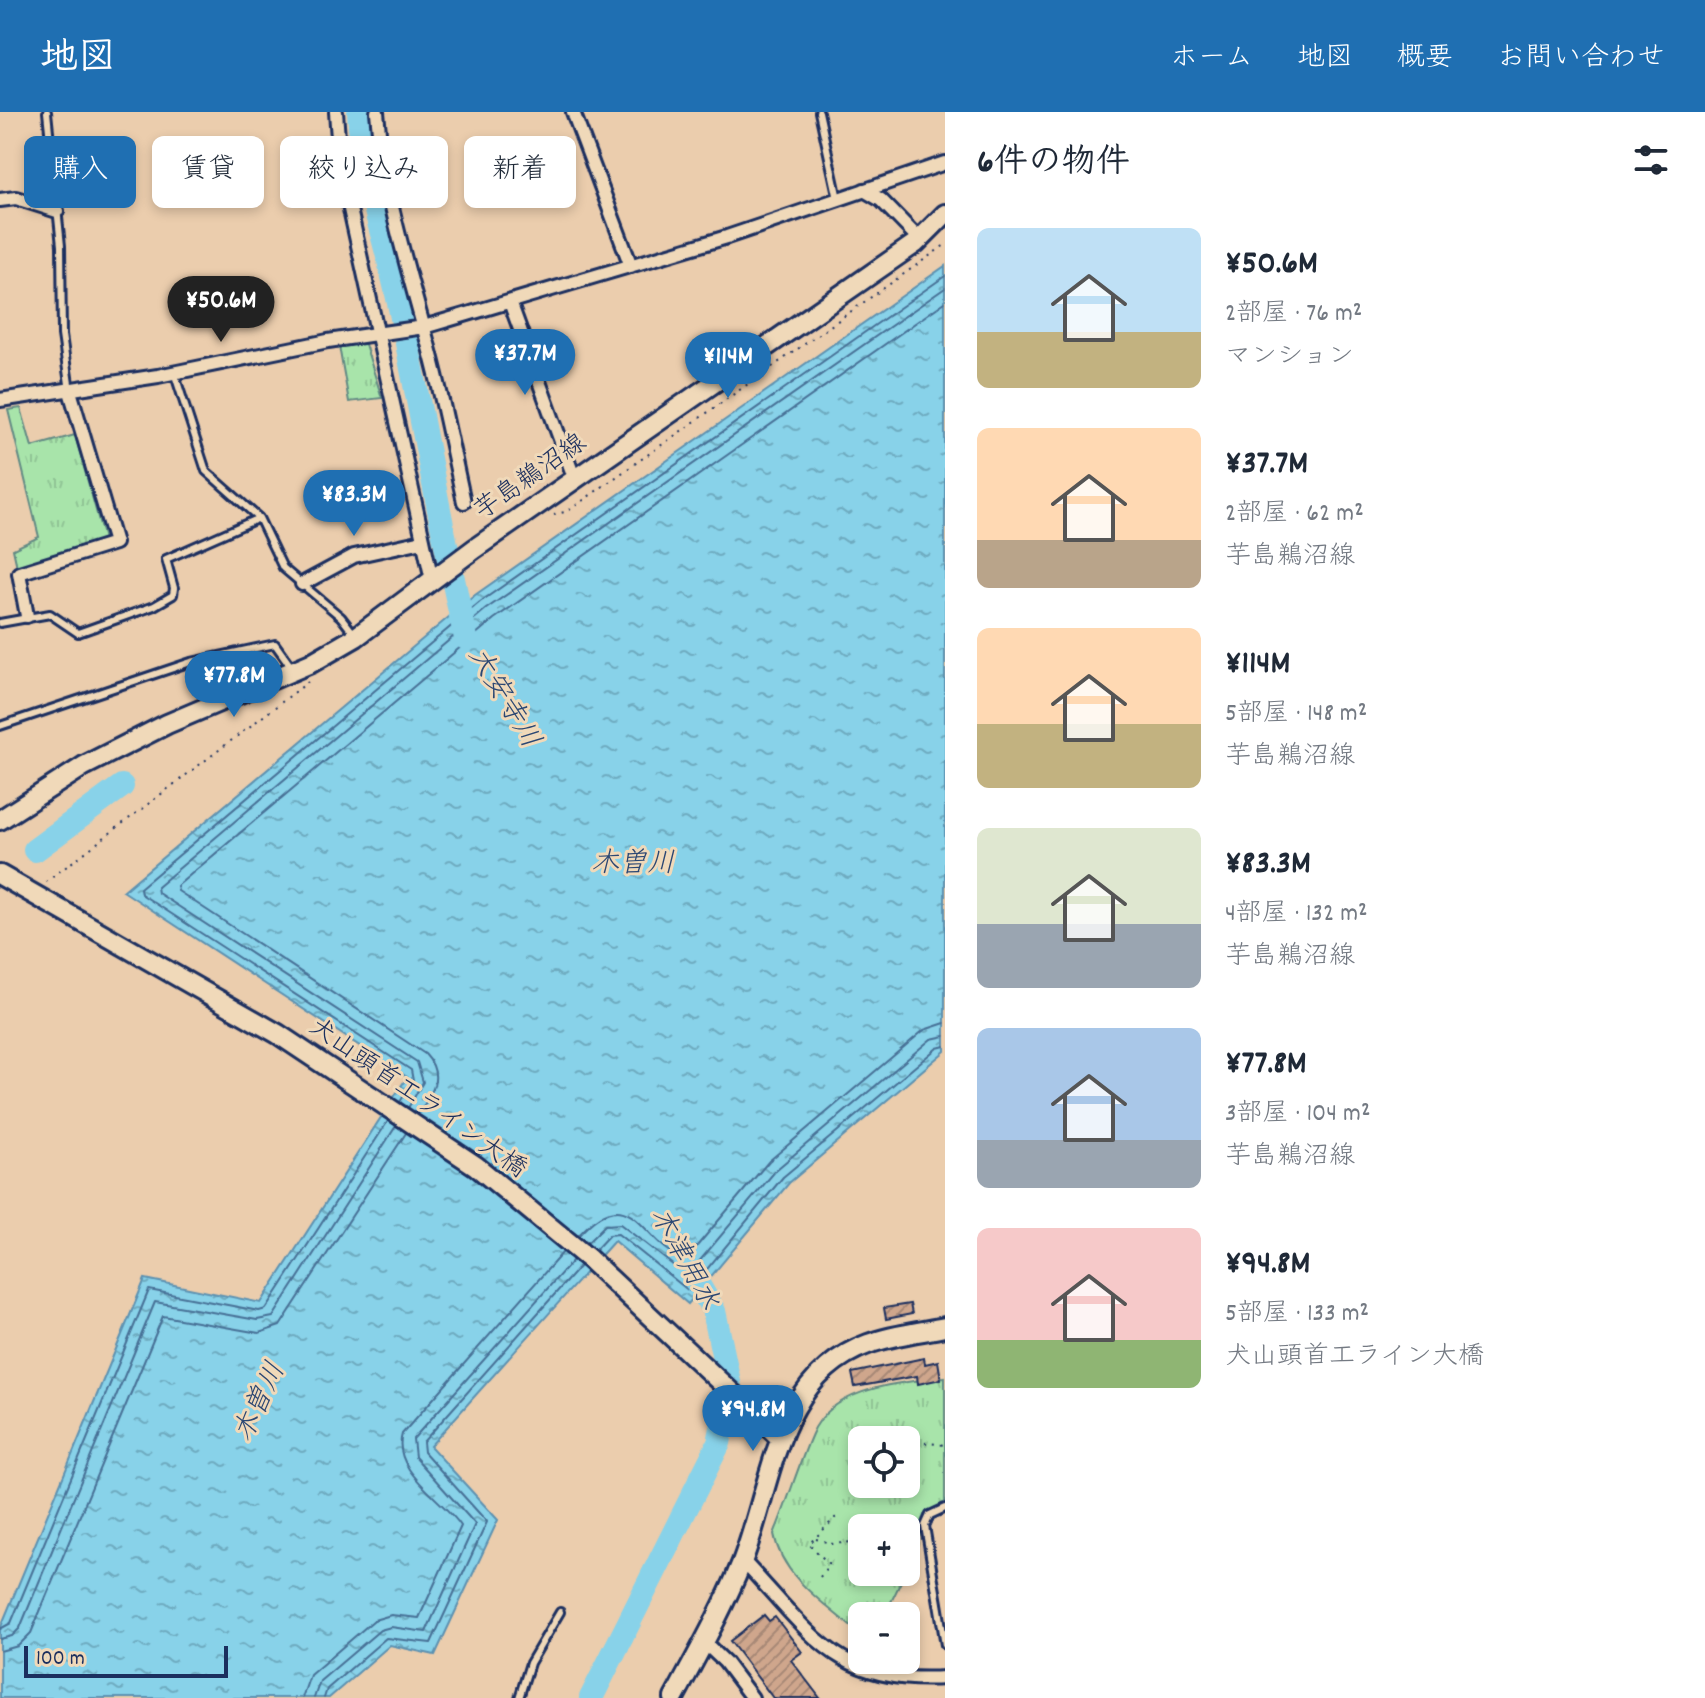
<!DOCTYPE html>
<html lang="ja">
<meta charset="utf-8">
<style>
body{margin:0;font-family:Dekko,"Klee One",sans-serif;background:#f2f2f3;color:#1f2937;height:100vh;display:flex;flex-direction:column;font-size:30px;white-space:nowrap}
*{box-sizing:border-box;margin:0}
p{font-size:26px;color:#747a83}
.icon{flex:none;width:44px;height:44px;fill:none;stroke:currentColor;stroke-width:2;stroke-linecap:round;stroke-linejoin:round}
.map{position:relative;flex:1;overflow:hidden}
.drawer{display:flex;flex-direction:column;background:#fff;width:760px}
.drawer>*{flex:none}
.hud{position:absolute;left:24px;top:24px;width:760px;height:72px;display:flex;gap:16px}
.tools{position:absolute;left:848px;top:1314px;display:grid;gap:16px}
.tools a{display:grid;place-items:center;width:72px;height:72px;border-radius:12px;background:#fff;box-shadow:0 4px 12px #0003;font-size:40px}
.scale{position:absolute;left:24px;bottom:20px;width:204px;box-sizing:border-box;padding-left:8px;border:4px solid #1b2f5e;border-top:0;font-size:22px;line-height:28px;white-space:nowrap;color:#1b2f5e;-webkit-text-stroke:6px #f0d9b9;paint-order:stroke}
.price{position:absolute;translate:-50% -68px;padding:0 18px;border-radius:28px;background:#1f6fb2;color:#fff;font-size:26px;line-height:52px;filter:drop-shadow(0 2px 4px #0008)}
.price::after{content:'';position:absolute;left:50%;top:48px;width:24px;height:18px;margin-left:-12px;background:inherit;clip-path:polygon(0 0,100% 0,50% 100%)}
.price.current{background:#222;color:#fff}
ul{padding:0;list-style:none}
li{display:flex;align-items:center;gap:24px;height:200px;padding:0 32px}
li span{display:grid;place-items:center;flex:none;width:224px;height:160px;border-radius:12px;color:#555}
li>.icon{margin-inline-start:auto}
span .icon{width:96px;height:96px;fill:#fffc;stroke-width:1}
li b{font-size:34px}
h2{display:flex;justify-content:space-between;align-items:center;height:96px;padding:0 32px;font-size:34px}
.tag{padding:0 28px;border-radius:12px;background:#fff;box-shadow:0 4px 12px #0003;font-size:28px;line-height:72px}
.tag.current{background:#1f6fb2;color:#fff}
header{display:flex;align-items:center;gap:48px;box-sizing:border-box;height:112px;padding:0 40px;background:#1f6fb2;color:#fff}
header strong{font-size:38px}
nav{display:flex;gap:44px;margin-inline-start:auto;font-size:28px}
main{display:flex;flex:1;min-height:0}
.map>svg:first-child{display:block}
</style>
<header>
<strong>地図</strong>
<nav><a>ホーム</a><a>地図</a><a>概要</a><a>お問い合わせ</a></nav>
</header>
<main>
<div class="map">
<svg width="945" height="1586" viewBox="0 0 945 1586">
<defs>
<pattern id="park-tufts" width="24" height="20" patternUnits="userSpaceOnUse" patternTransform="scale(2)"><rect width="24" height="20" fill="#a8e4aa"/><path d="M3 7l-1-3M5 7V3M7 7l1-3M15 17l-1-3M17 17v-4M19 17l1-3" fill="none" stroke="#90c495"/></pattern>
<pattern id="water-ripples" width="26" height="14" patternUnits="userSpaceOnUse" patternTransform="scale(2)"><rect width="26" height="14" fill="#88d2e9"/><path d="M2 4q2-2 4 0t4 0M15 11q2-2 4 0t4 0" fill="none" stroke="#6eabc0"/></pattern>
<pattern id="building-hatch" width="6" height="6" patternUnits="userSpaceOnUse" patternTransform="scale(2)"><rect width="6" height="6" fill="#cfa68c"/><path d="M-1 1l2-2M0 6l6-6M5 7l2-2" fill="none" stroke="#a78876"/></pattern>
</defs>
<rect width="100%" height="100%" fill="#ebcdad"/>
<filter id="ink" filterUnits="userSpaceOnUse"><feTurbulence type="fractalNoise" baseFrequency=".0125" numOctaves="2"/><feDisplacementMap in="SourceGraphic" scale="16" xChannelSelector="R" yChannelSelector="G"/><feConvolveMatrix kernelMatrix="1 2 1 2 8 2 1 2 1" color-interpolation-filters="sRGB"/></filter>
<g filter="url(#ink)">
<path fill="url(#park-tufts)" stroke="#628a84" stroke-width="2" fill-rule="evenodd" d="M364,229L382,286L349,290L339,234Z
M21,296L32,335L75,323L105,431L17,455L13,437L39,425L8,298Z
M945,1265V1393L924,1403L916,1439L890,1492L888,1504H862V1518L856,1519C824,1491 782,1465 774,1422C788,1389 798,1354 812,1322C832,1274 902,1271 945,1265ZM862,1328H906V1372H862ZM862,1416H906V1460H862Z"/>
<path fill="url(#water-ripples)" stroke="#5c91b1" stroke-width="2" d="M945,154V939L789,1071L688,1192L614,1129L430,1334L498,1408L435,1543L390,1533L329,1586H0V1517L145,1167L261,1191L407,965L123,779L475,483Z"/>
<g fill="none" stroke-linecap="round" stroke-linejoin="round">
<path stroke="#477096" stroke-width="2" d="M400,990L413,969L411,958L141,782L140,776L480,490L945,164
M408,996L423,970L417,950L158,781L157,775L486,497L945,176
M418,1002C432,982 445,963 425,942L178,779L177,774L494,507L945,190
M578,1124C634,1061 641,1135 686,1147L769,1049L924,918L945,911
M587,1131L605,1113L620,1112L687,1164L777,1057L931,927L945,924
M595,1138L609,1123L618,1122L689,1179L783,1065L937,936L945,934
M0,1517L11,1511L149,1178L259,1199L266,1197L388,1009
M0,1527L12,1524L20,1516L155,1190L257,1208L273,1205L396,1014
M0,1539L18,1534L31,1521L163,1204L259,1221L280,1214L406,1021
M302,1586L310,1563L374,1508L391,1503L419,1506L461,1414C443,1387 391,1359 402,1322L563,1140
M314,1586L320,1569L380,1518L391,1515L426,1520L475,1412L415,1345L413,1327L573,1148
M324,1586L327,1577L386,1526L431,1531L487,1410L424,1340L423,1330L580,1154"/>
<path stroke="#88d2e9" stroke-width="24" d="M359,0C362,64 386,128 399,191C422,303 440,415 466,526
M35,738L122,674
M591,1586L719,1331L730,1275L714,1199L685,1150"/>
</g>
<path fill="url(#building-hatch)" stroke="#1b2f5e" stroke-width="2" d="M910,1192L912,1202L886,1207L884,1196Z
M924,1246L925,1252L938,1249L941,1267L918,1272L917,1264L855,1275L852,1261Z
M764,1503L769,1509L775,1505L802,1540L791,1548L820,1586H773L730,1529Z"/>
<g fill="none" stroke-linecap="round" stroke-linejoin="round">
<g stroke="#1b2f5e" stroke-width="12">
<path id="lane" d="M47,0L61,134L62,223L70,279
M819,0L838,87
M174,260L206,359L259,406L283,456L341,505L355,523
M0,511L50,502L78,521L154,494L173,483L174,476L166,447L259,406
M0,614L191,550L275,532L292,556
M945,1396L930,1403L925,1414L945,1533
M519,1586L530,1551L560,1500"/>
</g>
<g stroke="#1b2f5e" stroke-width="18">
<path id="street" d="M336,0L340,52L432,468
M377,0C383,78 407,153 427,228C442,281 452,336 464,390
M573,0L631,154
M864,78L881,88L920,128
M0,88L16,86L57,99
M510,190L575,368
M0,288L158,264L328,229L424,215L727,125L945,51
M302,472L354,444L423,429
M27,504L19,461L115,431L70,279
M742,1448C810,1519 835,1573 945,1566
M705,1531L725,1550L752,1586"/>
</g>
<g stroke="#1b2f5e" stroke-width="24">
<path id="secondary" d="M0,708L84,654L167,612L311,551L356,525L474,437L916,131L945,102
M0,763L278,922L476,1054L589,1147L780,1326
M674,1586C698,1541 723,1497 742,1450C772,1373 776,1265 868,1232C892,1223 920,1220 945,1215"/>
</g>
<path stroke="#1b2f5e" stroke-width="2" stroke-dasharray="2 6" stroke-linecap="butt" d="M554,403L568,399L945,133
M46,770L308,570
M901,1328L945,1333
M906,1417L916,1415
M816,1427L833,1432L862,1429
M820,1465L829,1452L809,1432L838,1403"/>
<use href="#lane" stroke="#f0d9b9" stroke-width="6"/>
<use href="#street" stroke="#f0d9b9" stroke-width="12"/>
<use href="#secondary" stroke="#f0d9b9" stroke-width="18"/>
</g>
</g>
<g text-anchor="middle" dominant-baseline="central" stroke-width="6" stroke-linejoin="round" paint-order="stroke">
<g font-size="26" fill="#1b2f5e" stroke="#f0d9b9">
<text transform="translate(531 366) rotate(-35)">芋島鵜沼線</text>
<text transform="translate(417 987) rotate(35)">犬山頭首工ライン大橋</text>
</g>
<g font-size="28" font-style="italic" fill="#2b4773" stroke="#f0d9b9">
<text transform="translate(502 587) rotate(59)">大安寺川</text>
<text x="633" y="754">木曽川</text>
<text transform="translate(682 1148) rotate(61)">木津用水</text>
<text transform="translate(262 1291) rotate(-65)">木曽川</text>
</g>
</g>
</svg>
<div class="tools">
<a><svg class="icon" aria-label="locate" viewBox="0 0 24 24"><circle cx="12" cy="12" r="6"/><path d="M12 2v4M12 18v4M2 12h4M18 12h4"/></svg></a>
<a>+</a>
<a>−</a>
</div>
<div class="scale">100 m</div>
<b class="price current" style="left:221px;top:232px">¥50.6M</b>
<b class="price" style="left:525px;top:285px">¥37.7M</b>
<b class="price" style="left:728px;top:288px">¥114M</b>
<b class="price" style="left:354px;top:426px">¥83.3M</b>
<b class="price" style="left:234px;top:607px">¥77.8M</b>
<b class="price" style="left:753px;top:1341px">¥94.8M</b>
<div class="hud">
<a class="tag current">購入</a>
<a class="tag">賃貸</a>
<a class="tag">絞り込み</a>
<a class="tag">新着</a>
</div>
</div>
<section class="drawer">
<h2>6件の物件<svg class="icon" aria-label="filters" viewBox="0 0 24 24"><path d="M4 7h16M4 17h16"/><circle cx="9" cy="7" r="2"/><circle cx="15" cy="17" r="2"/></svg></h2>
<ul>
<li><span style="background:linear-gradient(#bfe0f5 65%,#c2b280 0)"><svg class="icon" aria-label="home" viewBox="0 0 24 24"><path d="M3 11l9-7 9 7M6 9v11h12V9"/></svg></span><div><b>¥50.6M</b><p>2部屋 · 76 m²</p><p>マンション</p></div></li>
<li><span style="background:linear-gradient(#ffd9b3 70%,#b9a48a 0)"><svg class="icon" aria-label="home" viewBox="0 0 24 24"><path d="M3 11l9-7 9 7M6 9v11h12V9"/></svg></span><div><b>¥37.7M</b><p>2部屋 · 62 m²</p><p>芋島鵜沼線</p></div></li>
<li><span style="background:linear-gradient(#ffd9b3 60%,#c2b280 0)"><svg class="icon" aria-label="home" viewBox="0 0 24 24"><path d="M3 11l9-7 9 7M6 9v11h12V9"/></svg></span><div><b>¥114M</b><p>5部屋 · 148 m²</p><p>芋島鵜沼線</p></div></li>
<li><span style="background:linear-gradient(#dfe7d0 60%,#9aa5b1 0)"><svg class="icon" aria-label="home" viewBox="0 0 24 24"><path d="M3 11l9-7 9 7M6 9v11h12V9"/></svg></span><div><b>¥83.3M</b><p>4部屋 · 132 m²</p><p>芋島鵜沼線</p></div></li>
<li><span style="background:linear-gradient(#a9c7e8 70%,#9aa5b1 0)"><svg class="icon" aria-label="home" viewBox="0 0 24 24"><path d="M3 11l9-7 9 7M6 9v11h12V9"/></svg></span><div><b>¥77.8M</b><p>3部屋 · 104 m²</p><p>芋島鵜沼線</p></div></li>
<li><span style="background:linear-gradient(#f6c9c9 70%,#8fb573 0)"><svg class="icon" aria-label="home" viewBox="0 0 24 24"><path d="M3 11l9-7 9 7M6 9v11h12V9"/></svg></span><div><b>¥94.8M</b><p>5部屋 · 133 m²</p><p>犬山頭首工ライン大橋</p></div></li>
</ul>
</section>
</main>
